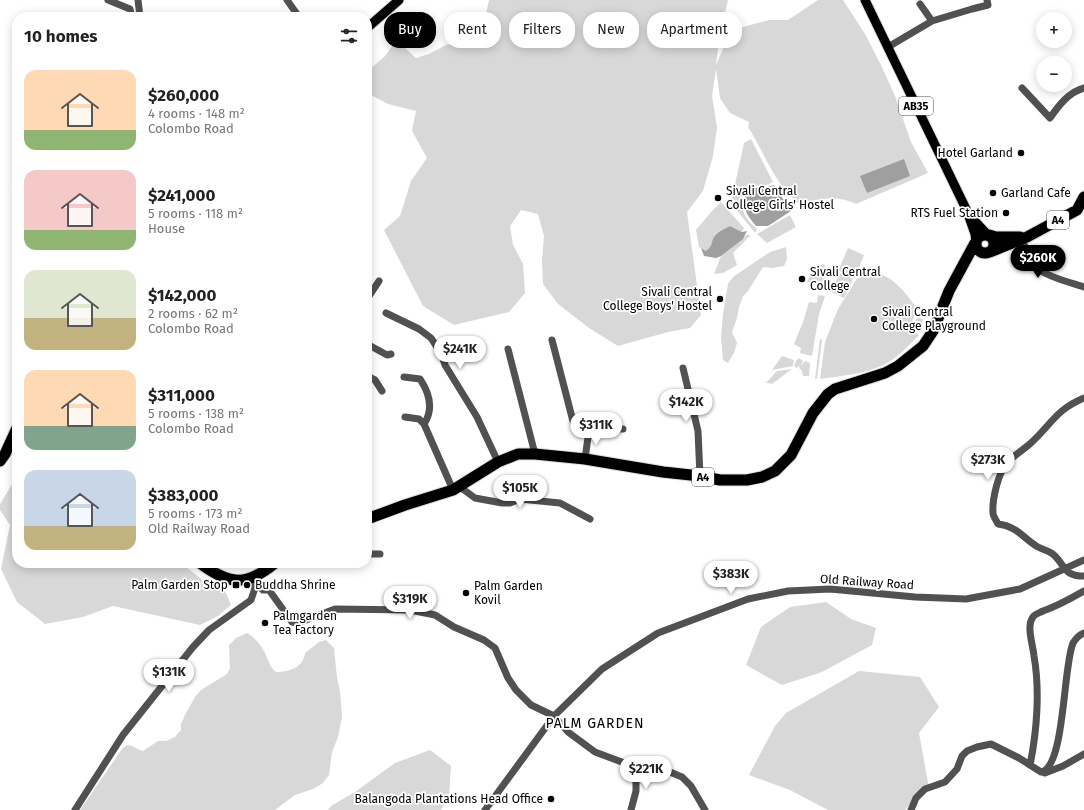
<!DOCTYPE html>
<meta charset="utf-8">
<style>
body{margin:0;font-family:"Fira Sans",sans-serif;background:#f2f2f2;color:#222;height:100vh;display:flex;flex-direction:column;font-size:15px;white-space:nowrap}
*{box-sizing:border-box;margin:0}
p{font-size:13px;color:#767676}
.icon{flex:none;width:22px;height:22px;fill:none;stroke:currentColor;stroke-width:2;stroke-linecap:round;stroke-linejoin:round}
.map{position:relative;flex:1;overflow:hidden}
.panel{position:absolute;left:12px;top:12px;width:360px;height:556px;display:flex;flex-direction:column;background:#fff;border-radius:16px;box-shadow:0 2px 10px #0003}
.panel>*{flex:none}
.top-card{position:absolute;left:384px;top:12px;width:380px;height:36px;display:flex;gap:8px}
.tools{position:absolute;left:1036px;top:12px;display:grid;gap:8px}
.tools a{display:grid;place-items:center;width:36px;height:36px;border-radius:50%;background:#fff;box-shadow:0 2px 10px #0003;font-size:20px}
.price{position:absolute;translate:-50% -34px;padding:0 9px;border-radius:14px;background:#fff;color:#222;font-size:13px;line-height:26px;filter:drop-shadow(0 1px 2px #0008)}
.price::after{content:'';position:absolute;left:50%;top:24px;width:12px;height:9px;margin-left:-6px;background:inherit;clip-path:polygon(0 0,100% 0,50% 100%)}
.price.active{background:#000;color:#fff}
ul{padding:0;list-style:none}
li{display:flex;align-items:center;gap:12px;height:100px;padding:0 12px}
li span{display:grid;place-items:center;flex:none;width:112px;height:80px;border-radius:12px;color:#555}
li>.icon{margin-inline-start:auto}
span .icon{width:48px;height:48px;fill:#fffc;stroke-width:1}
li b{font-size:17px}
h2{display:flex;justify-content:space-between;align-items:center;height:48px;padding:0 12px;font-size:17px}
.chip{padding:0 14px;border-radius:16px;background:#fff;box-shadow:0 2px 10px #0003;font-size:14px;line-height:36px}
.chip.active{background:#000;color:#fff}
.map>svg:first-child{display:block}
</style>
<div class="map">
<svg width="1084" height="810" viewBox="0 0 1084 810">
<rect width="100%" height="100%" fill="#fff"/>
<path fill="#d8d8d8" d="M489,0H728L720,33L716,65L725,44L743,27L769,20H788L818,0H843L865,34L881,65L895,96L911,142L928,173L856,204C836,194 819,200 798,203C794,199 789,195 785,190C770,171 761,147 748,127L749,122L730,113L720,98L716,69L712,96L717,128L713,156L703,191L687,212L701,315L690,328L668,332L618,346L589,328L558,304L543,284L542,261L544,236L538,214L521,210L510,226L513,245L523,264L525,293L509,312L454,325L423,306L384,230L400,216L411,181L427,158L412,131L416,111L388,104L367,93V72L385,56L402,32L405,48L416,58L429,54L446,45L482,38L489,25L486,14Z
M751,139L773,182L767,185L743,187C740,209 741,214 757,229L755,233L731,203L744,143Z
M721,202L744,228L742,232L730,226C724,229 717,231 714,237C710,245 714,244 706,251L699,247L696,230L711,212Z
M790,215L796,227L767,243L757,234Z
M748,234L750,236L733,253L737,265L723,273L714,274L721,256Z
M786,247L787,259L784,266L772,268L763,267L748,291L743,296L739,307L737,318L732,332L737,343L734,353L728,363L723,360L721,337L723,314L728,284L733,277L770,252Z
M848,248L864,255L855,278L838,271Z
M824,264L826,268L825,285L807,282C811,273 814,266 824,264Z
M871,271C894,276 905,292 918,310L909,327L919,335C911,343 904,351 896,357C874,374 846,375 820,379L825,342L838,309L861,272Z
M840,273L853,279L844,298L831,292Z
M818,295L825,296L819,314L812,356L800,353L801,348L794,344L803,322L809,302L817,303Z
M918,316L923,320L916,331L911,328Z
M820,339L822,340L817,379H815Z
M782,356L794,360L793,366L772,370Z
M799,358L803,361L801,366L805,361L810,363L809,376H803L802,371L799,368L800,366L796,368L794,366L796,361Z
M792,369L772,384L768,383H766L777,371Z
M17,476V563H181L205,582L224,588L231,605L218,616L200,625L113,606L83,617L45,624L17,602L1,569L10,525L0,510V504Z
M826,602L851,619L876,628L872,645L822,672L782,685L746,665L761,627L790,607Z
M247,633C257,639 263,647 267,658C270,664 271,668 276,672C289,672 303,668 305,653L319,642L326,640L334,648L337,678L340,691L342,717L338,737L332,752L329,775L323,783L313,789L295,795L275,810H80L122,749L127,745C134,745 137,750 143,751L158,741H166L175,737L181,730V724L185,715L195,697L201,690L227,674L230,668L229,645L236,638Z
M859,671L920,677L939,707L919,733L929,788L916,798L905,810H828L790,790L749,775L775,726L786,713Z
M430,750L451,766L449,797L441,810H328L331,806L355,792L395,763Z"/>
<path fill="#9f9f9f" d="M904,159L910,176L867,193L860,176Z
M774,185L791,211L768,226H756C743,211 744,208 745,189L767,187Z
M730,226L742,232L747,231L743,239L721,256L716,258L704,256L701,248L706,251C714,244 710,244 714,237C718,231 724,229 730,226Z"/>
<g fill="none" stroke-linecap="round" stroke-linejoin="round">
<g stroke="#dbdbdb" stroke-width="11">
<path id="major" d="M865,0L967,211L975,234L976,242
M367,28L399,0
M973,219L987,234"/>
</g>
<g stroke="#dbdbdb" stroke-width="13">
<path id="highway" d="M976 244a9 9 0 1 1 18 0a9 9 0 1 1-18 0Z
M989,235L996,237H1020
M990,252L1027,237L1077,210L1084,197
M0,461L5,454L17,428
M367,519L405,505L453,490L498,462L518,454H535L585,459L663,472L700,476L720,480H747L762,477L775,471L791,455L813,413L828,394L835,389L885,373L898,366L923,346L933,331L949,291L975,243
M200,563C229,585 246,587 275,563"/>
</g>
<path stroke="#515151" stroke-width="7" d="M108,0L130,9L132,17
M138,0L140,17
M287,0L299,17
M932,21L972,9L988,5L987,0
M888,47L932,21L920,4
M1022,88L1050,118C1059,105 1069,92 1084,88
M1022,239C1025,247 1028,256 1032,263C1042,276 1069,282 1084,287
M367,299L379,281
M386,313L419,329L431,338L441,353L445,365L477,417L498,462
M552,340L575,429H623
M367,344L387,355L391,354
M508,349L535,454
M683,368L698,431L700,476
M367,376L375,380L382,391
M404,377L420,379C430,394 434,409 424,424L453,490
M1084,398C1056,410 1053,422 1033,441C1025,449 1014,455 1007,463C998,473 992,500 993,513C993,516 996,520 998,524C1017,526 1024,539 1038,547C1043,550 1051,551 1055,556C1066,567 1064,576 1084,576
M405,417L419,419L424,424
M585,459L589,430
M460,487L475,498L502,503H510L520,499L560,503L590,519
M367,554H380
M255,583L263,590H269L292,622L298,623L335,609L410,610L435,615L454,627L484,640L495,648L508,678L516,690L531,705L554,716L568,732L595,752L627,764L670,772L682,777L691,786L705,810
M1030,765C1037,731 1040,690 1034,656C1033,645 1026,626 1033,617C1035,614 1039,613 1043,611C1058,606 1070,599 1084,591
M1043,772L1045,773L1063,766L1084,754
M75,810L123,735L193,647L209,630L251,600L255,588L254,581
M485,810L554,716L602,669L658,633L748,599L788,591L830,589L915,597L966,599L1020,589L1084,560
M631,810L636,791V766
M911,810L916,798L925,789L945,782L957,769L962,756L967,751L977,747L991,744L1019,758L1041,772C1065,768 1063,666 1073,643C1076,638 1079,635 1084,633"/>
<use href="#major" stroke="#000" stroke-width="9"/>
<use href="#highway" stroke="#000" stroke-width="11"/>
</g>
<g fill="#000" stroke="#fff" stroke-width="1.5">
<circle cx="1021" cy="153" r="4"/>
<circle cx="993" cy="193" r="4"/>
<circle cx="718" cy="198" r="4"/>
<circle cx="1006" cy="213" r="4"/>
<circle cx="802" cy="279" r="4"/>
<circle cx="720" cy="299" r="4"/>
<circle cx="874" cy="319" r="4"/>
<rect x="232" y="581" width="8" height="8" rx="2"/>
<circle cx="247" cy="585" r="4"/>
<circle cx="466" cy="593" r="4"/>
<circle cx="265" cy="623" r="4"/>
<circle cx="551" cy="799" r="4"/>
</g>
<g text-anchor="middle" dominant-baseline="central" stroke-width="3.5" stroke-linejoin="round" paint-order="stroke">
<g fill="#fff" stroke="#4c4c4c" stroke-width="1">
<rect x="899" y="97" width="34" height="18" rx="3"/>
<rect x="1047" y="211" width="22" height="18" rx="3"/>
<rect x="692" y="468" width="22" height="18" rx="3"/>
</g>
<g font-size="11" font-weight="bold" fill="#000">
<text x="916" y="106">AB35</text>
<text x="1058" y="220">A4</text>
<text x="703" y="477">A4</text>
</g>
<g font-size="12" fill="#000" stroke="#fff" text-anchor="start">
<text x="1013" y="153" text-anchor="end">Hotel Garland</text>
<text x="726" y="191">Sivali Central<tspan x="726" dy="14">College Girls' Hostel</tspan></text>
<text x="1001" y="193">Garland Cafe</text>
<text x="998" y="213" text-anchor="end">RTS Fuel Station</text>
<text x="810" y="272">Sivali Central<tspan x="810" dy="14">College</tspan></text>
<text x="712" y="292" text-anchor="end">Sivali Central<tspan x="712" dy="14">College Boys' Hostel</tspan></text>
<text x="882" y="312">Sivali Central<tspan x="882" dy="14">College Playground</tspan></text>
<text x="228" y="585" text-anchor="end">Palm Garden Stop</text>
<text x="255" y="585">Buddha Shrine</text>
<text x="474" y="586">Palm Garden<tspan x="474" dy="14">Kovil</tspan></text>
<text x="273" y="616">Palmgarden<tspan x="273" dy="14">Tea Factory</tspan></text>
<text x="543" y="799" text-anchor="end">Balangoda Plantations Head Office</text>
</g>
<g font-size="12" fill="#000" stroke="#fff">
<text transform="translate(867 582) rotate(4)">Old Railway Road</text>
</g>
<g font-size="14" letter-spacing="1" fill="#000" stroke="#fff">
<text x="595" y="723">PALM GARDEN</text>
</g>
</g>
</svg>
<div class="tools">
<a>+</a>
<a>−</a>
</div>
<b class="price active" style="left:1038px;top:279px">$260K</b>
<b class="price" style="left:460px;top:370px">$241K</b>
<b class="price" style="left:686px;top:423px">$142K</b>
<b class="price" style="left:596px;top:446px">$311K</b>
<b class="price" style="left:988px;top:481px">$273K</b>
<b class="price" style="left:520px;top:509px">$105K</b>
<b class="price" style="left:731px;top:595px">$383K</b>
<b class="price" style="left:410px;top:620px">$319K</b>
<b class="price" style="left:169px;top:693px">$131K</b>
<b class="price" style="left:646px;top:790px">$221K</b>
<div class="top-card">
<a class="chip active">Buy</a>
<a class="chip">Rent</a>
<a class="chip">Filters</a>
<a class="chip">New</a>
<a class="chip">Apartment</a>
</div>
<section class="panel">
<h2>10 homes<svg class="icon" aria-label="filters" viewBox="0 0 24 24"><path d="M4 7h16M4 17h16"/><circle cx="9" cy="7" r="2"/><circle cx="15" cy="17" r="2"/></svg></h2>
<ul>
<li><span style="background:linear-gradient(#ffd9b3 75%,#8fb573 0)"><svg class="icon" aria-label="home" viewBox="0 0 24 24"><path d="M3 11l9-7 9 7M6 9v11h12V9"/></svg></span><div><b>$260,000</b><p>4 rooms · 148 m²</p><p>Colombo Road</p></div></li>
<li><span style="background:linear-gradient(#f6c9c9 75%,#8fb573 0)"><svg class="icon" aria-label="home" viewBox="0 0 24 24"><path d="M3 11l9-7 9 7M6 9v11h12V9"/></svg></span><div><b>$241,000</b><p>5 rooms · 118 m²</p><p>House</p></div></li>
<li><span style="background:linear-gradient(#dfe7d0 60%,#c2b280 0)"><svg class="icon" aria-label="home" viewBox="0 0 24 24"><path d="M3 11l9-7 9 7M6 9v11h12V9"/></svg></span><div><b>$142,000</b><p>2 rooms · 62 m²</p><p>Colombo Road</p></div></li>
<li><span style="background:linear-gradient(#ffd9b3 70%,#7fa58c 0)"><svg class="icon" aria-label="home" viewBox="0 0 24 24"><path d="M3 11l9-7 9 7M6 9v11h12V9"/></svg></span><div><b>$311,000</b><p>5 rooms · 138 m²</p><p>Colombo Road</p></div></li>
<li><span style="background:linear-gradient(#c9d6e8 70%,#c2b280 0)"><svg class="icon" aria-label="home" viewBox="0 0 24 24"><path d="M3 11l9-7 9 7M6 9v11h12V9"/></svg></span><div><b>$383,000</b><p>5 rooms · 173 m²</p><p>Old Railway Road</p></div></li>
</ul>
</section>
</div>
